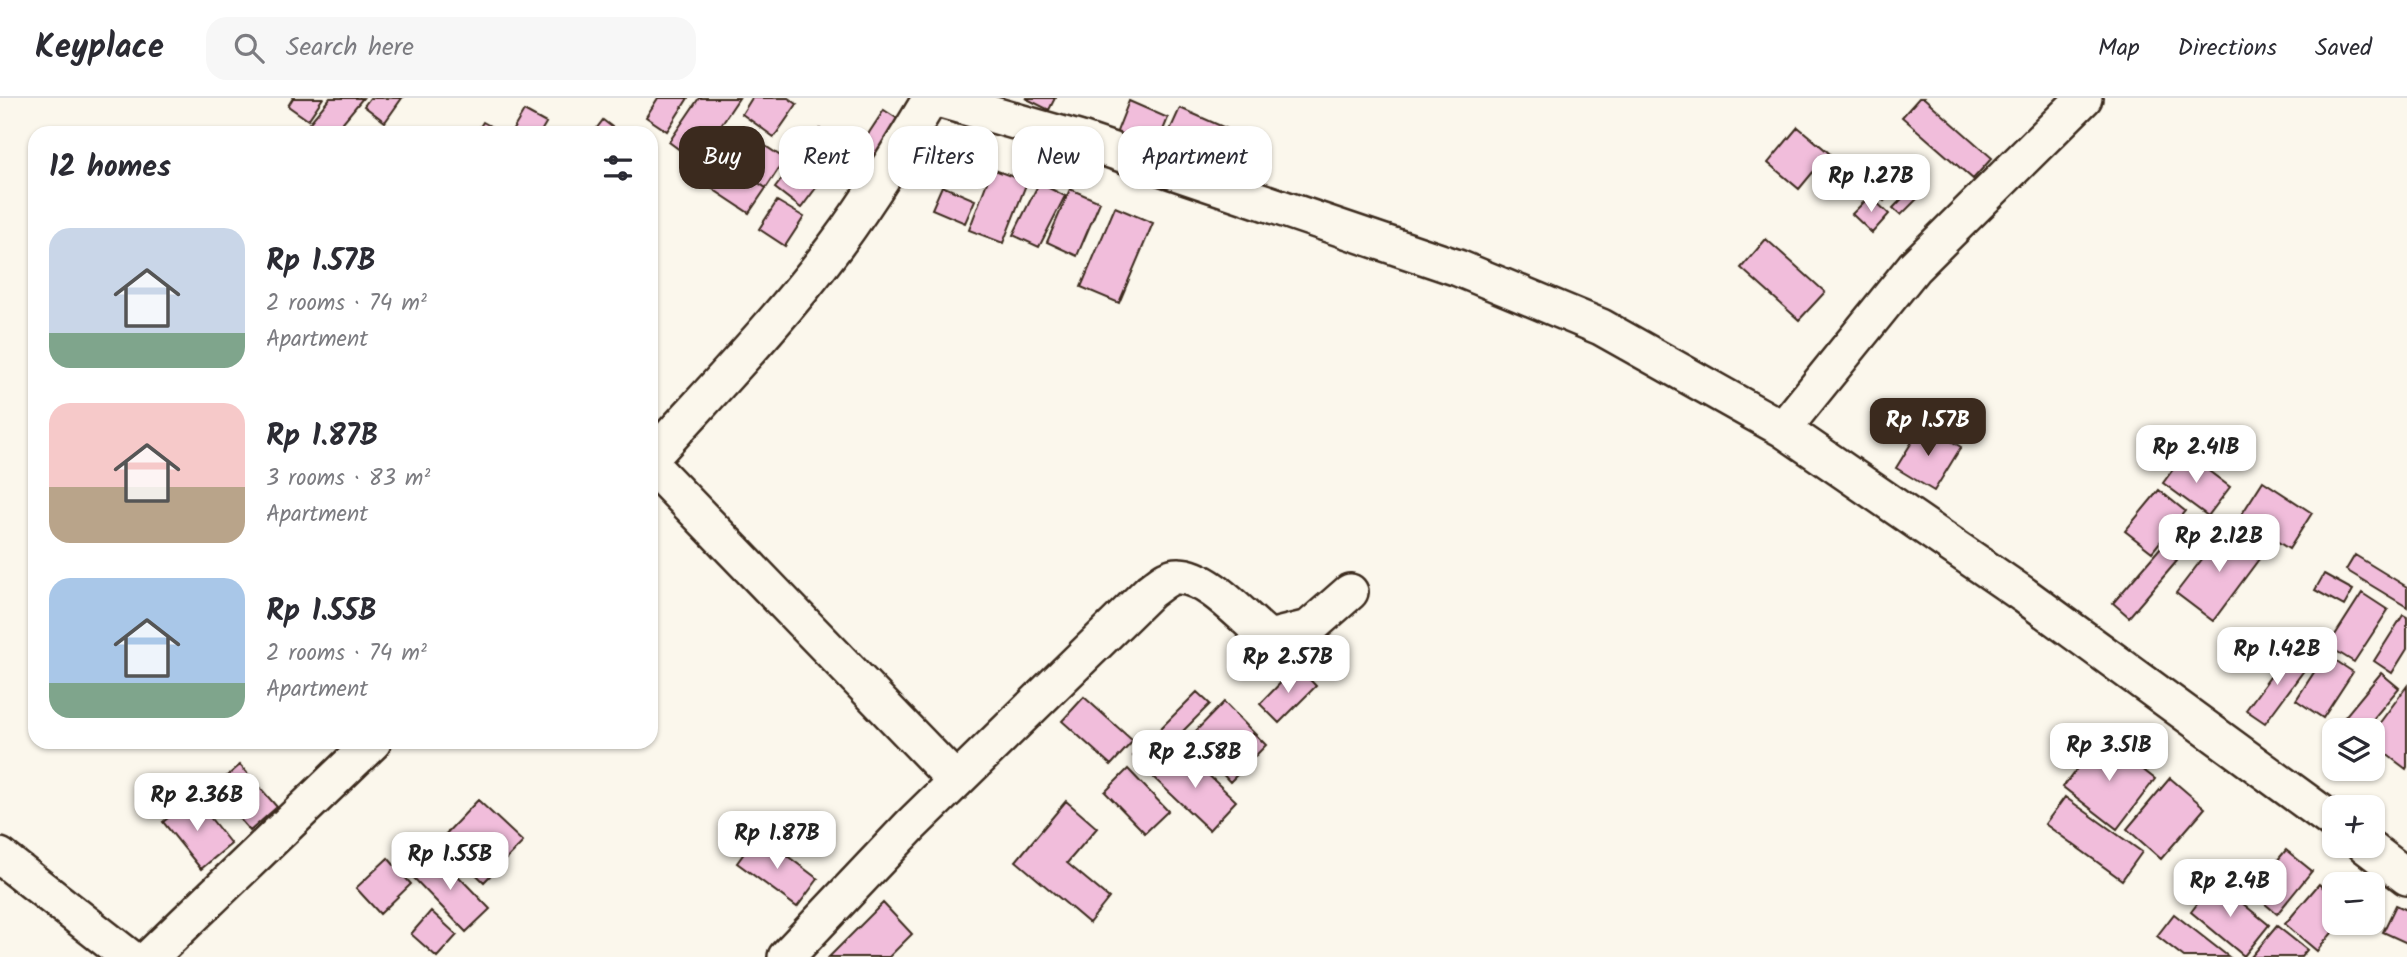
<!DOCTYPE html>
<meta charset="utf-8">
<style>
body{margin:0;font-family:Kalam,sans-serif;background:#f7f7f7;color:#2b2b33;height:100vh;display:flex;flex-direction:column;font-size:26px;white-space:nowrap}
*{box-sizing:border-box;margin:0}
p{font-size:23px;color:#7c7c81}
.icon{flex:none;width:38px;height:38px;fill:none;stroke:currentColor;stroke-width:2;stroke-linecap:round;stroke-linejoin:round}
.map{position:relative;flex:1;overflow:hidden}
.drawer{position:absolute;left:28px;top:28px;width:630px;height:623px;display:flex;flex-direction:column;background:#fff;border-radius:21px;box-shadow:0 2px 5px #0004}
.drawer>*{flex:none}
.banner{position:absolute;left:679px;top:28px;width:665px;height:63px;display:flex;gap:14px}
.buttons{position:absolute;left:2322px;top:620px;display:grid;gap:14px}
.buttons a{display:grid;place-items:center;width:63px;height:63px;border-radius:14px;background:#fff;box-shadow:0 2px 5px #0004;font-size:35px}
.price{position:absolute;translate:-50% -60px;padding:0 16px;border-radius:14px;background:#fff;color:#222;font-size:23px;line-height:46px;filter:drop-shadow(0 2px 4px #0008)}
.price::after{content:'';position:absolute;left:50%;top:42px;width:21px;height:16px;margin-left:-10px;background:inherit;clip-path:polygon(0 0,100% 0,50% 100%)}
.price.on{background:#3b2a1e;color:#fff}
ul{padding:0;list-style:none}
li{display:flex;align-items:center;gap:21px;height:175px;padding:0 21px}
li span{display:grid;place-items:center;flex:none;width:196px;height:140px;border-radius:21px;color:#555}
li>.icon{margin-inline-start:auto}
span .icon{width:84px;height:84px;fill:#fffc;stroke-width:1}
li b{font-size:30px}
h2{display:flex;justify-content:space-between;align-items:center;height:84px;padding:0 21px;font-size:30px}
.pill{padding:0 24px;border-radius:21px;background:#fff;box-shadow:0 2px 5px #0004;font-size:24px;line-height:63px}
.pill.on{background:#3b2a1e;color:#fff}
header{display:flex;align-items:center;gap:42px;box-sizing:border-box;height:98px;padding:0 35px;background:#fff;border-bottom:2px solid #e1e1e2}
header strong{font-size:33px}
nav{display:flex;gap:38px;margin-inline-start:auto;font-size:24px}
.search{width:490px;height:63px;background:#f7f7f7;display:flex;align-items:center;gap:18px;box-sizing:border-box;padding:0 24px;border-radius:21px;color:#7c7c81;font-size:26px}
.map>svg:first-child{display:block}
</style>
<header>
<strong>Keyplace</strong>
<div class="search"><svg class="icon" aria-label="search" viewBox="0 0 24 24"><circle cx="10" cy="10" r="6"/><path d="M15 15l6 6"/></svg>Search here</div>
<nav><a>Map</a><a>Directions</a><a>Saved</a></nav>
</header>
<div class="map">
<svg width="2407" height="859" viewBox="0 0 2407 859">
<rect width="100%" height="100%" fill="#fbf7ec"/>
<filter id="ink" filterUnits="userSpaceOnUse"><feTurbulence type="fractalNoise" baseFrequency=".0143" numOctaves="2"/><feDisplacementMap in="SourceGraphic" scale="14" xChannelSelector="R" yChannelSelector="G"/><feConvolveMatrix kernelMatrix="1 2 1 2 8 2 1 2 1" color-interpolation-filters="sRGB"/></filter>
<g filter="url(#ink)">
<path fill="#f1bddb" stroke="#3b2a1e" stroke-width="2" d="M293,0H323L308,22L288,8Z
M330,0H363L334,35H301Z
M370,0H402L385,24L364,8Z
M658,0H688L667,33L646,19Z
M699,0H739L696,64L669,44Z
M752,0H788L797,6L774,39L742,16Z
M1025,0H1055L1049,12Z
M1919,0H1924L1992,60L1973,81L1902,19Z
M1129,3L1168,20L1155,52L1116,36Z
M1180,10L1246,39L1232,72L1165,43Z
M884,12L904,25L874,69L855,56Z
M524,13L546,25L540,35H511Z
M603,22L620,35H593Z
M483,24L501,34L500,35H476Z
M1798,29L1829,55L1799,91L1768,65Z
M738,30L785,61L766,90L719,58Z
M820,31L845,51L801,110L775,90Z
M719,58L766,90L749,115L702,84Z
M1889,62L1907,78L1884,103L1867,88Z
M992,71L1027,84L1003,145L969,132Z
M1039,85L1065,98L1039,149L1013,137Z
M1915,87L1923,95L1901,117L1893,110Z
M942,88L975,102L965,125L932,111Z
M1070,91L1100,104L1077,158L1047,144Z
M1870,98L1889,116L1872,135L1852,116Z
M777,103L804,119L785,148L759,131Z
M1115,109L1153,125L1119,205L1081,189Z
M1766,141L1825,194L1799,222L1741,170Z
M1923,326L1961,349L1934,393L1896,370Z
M2185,355L2230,389L2208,418L2163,385Z
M2263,383L2312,415L2289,451L2240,419Z
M2159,392L2185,413L2152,454L2125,433Z
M2226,430L2262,457L2213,523L2176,495Z
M2161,449L2177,463L2129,519L2113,505Z
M2355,457L2407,489V509L2346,472Z
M2324,476L2353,492L2344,508L2315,492Z
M2362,495L2388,512L2354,564L2328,548Z
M2403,517L2407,519V551L2392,575L2374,563Z
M2289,553L2308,567L2265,625L2246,612Z
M2326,556L2353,574L2323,620L2296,602Z
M1297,568L1316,588L1279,625L1260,606Z
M2381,575L2399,590L2364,632H2356L2343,621Z
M2407,588V669L2406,671L2373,646V634Z
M1197,594L1210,606L1145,671L1133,658Z
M1084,599L1133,643L1111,667L1062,623Z
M1224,604L1254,635L1218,671L1188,641Z
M1254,635L1266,647L1230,684L1218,671Z
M2101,639L2155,681L2117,731L2063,689Z
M1181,651L1236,703L1209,732L1154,680Z
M240,667L277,709L250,733L213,690Z
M1128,671L1168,713L1145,735L1105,694Z
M2170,680L2205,710L2161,761L2127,731Z
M194,699L231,746L201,771L163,724Z
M2065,699L2142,754L2122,782L2045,726Z
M478,702L523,744L484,784L440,742Z
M1066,703L1097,730L1067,765L1109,800L1089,825L1016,763Z
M758,736L818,781L797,809L737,765Z
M2286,752L2312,773L2277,816L2251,794Z
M435,754L490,811L466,834L411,777Z
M388,760L411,786L380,816L356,790Z
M2215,783L2269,827L2244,858L2191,814Z
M2319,786L2334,799V824H2341L2317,853L2285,826Z
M883,805L912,836L889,859H829Z
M2396,807L2407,812V845L2383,834Z
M431,813L457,837L437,859L411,836Z
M2174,816L2229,859H2184L2157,838Z
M2277,828L2307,852L2301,859H2251Z"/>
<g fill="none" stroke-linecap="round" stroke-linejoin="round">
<g stroke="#3b2a1e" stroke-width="40">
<path id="minor" d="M934,0L1078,41L1458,170L1601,229L1783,331L2024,497L2334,724
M1783,331L1914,169L2084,0
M651,360C713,291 780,222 836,147C871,100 901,50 931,0
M651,367L956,683
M2365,747L2407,779
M0,758L129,859
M150,859L373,644
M786,859L911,727L1150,493C1159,487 1168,477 1179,478C1210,479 1245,522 1269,540L1309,530L1350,494"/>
</g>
<use href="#minor" stroke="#fbf7ec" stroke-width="35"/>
</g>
</g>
</svg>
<div class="buttons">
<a><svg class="icon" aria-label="layers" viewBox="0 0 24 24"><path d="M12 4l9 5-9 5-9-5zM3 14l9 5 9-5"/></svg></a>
<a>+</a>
<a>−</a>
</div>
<b class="price" style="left:1871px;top:116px">Rp 1.27B</b>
<b class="price on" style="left:1928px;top:360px">Rp 1.57B</b>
<b class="price" style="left:2196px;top:387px">Rp 2.41B</b>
<b class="price" style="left:2219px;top:476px">Rp 2.12B</b>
<b class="price" style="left:2277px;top:589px">Rp 1.42B</b>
<b class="price" style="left:1288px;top:597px">Rp 2.57B</b>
<b class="price" style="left:2109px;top:685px">Rp 3.51B</b>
<b class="price" style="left:1195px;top:692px">Rp 2.58B</b>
<b class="price" style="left:197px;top:735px">Rp 2.36B</b>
<b class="price" style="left:777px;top:773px">Rp 1.87B</b>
<b class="price" style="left:450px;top:794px">Rp 1.55B</b>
<b class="price" style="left:2230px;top:821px">Rp 2.4B</b>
<div class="banner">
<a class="pill on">Buy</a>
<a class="pill">Rent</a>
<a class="pill">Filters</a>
<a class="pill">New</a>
<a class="pill">Apartment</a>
</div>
<section class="drawer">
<h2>12 homes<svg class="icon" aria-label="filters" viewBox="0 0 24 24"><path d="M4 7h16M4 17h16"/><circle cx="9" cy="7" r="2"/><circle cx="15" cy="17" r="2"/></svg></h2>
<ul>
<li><span style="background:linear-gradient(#c9d6e8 75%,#7fa58c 0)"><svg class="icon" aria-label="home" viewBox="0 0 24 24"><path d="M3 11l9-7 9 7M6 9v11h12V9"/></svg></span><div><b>Rp 1.57B</b><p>2 rooms · 74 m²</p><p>Apartment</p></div></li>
<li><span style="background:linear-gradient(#f6c9c9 60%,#b9a48a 0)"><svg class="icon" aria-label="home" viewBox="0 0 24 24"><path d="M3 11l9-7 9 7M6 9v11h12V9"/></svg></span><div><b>Rp 1.87B</b><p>3 rooms · 83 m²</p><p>Apartment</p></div></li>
<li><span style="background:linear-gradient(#a9c7e8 75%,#7fa58c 0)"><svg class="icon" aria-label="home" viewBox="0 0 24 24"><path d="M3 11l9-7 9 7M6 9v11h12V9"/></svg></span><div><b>Rp 1.55B</b><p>2 rooms · 74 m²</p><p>Apartment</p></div></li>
</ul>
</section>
</div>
